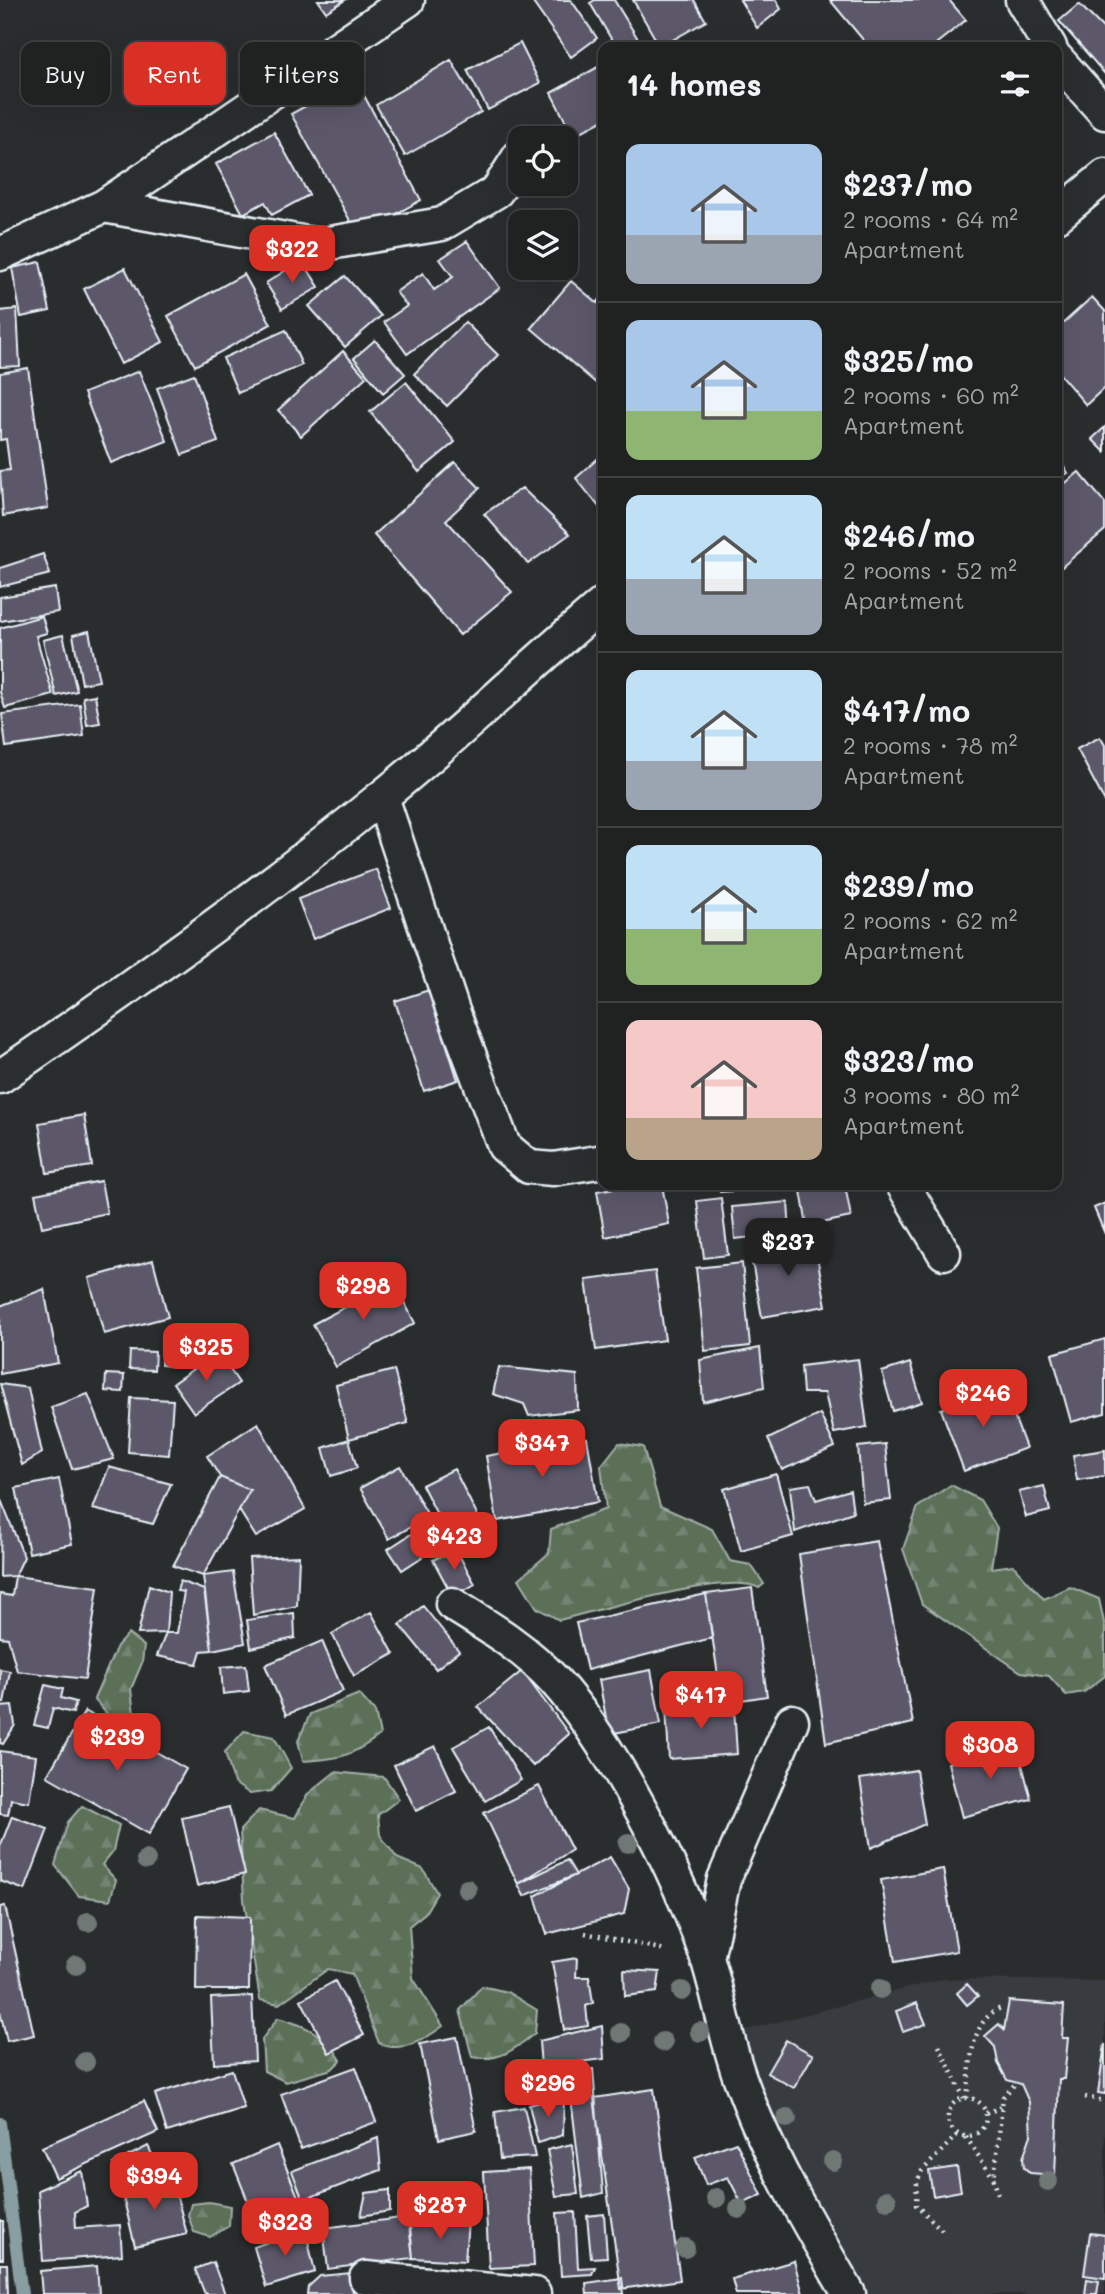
<!DOCTYPE html>
<meta charset="utf-8">
<style>
body{margin:0;font-family:Mali,sans-serif;background:#282a2a;color:#f1f3f6;height:100vh;display:flex;flex-direction:column;font-size:26px;white-space:nowrap}
*{box-sizing:border-box;margin:0}
p{font-size:23px;color:#a2a4a5}
.icon{flex:none;width:38px;height:38px;fill:none;stroke:currentColor;stroke-width:2;stroke-linecap:round;stroke-linejoin:round}
.map{position:relative;flex:1;overflow:hidden}
.side{position:absolute;left:598px;top:42px;width:464px;height:1148px;display:flex;flex-direction:column;background:#202222;border-radius:14px;box-shadow:0 7px 28px #0002,0 0 0 2px #3d3f40}
.side>*{flex:none}
.hud{position:absolute;left:21px;top:42px;width:472px;height:63px;display:flex;gap:14px}
.tools{position:absolute;left:508px;top:126px;display:grid;gap:14px}
.tools a{display:grid;place-items:center;width:70px;height:70px;border-radius:14px;background:#202222;box-shadow:0 7px 28px #0002,0 0 0 2px #3d3f40;font-size:35px}
.price{position:absolute;translate:-50% -60px;padding:0 16px;border-radius:14px;background:#d93025;color:#fff;font-size:23px;line-height:46px;filter:drop-shadow(0 2px 4px #0008)}
.price::after{content:'';position:absolute;left:50%;top:42px;width:21px;height:16px;margin-left:-10px;background:inherit;clip-path:polygon(0 0,100% 0,50% 100%)}
.price.active{background:#222;color:#fff}
ul{padding:0;list-style:none}
li{display:flex;align-items:center;gap:21px;height:175px;padding:0 28px}
li+li{border-top:2px solid #3d3f40}
li span{display:grid;place-items:center;flex:none;width:196px;height:140px;border-radius:14px;color:#555}
li>.icon{margin-inline-start:auto}
span .icon{width:84px;height:84px;fill:#fffc;stroke-width:1}
li b{font-size:30px}
h2{display:flex;justify-content:space-between;align-items:center;height:84px;padding:0 28px;font-size:30px}
.tag{padding:0 24px;border-radius:14px;background:#202222;box-shadow:0 7px 28px #0002,0 0 0 2px #3d3f40;font-size:24px;line-height:63px}
.tag.active{background:#d93025;color:#fff}
.map>svg:first-child{display:block}
</style>
<div class="map">
<svg width="1105" height="2294" viewBox="0 0 1105 2294">
<defs>
<pattern id="forest-firs" width="22" height="20" patternUnits="userSpaceOnUse" patternTransform="scale(1.75)"><rect width="22" height="20" fill="#5c6f59"/><path d="M5 1l3.5 6h-7zM16 11l3.5 6h-7z" fill="#738472"/></pattern>
</defs>
<rect width="100%" height="100%" fill="#2a2d2e"/>
<filter id="ink" filterUnits="userSpaceOnUse"><feTurbulence type="fractalNoise" baseFrequency=".0143" numOctaves="2"/><feDisplacementMap in="SourceGraphic" scale="14" xChannelSelector="R" yChannelSelector="G"/><feConvolveMatrix kernelMatrix="1 2 1 2 8 2 1 2 1" color-interpolation-filters="sRGB"/></filter>
<g filter="url(#ink)">
<path fill="#393a40" d="M943,1979L1105,1981V2294H864L767,2122L734,2033Z"/>
<path fill="url(#forest-firs)" stroke="#a2b0a8" stroke-width="2" d="M619,1443L643,1447L660,1506L712,1529L730,1561L751,1565L764,1584L759,1588C728,1571 597,1611 559,1620L537,1608L519,1579L549,1553L551,1529L606,1509L601,1466Z
M951,1485L980,1500L997,1528L991,1568L1013,1565L1044,1599L1070,1587L1099,1599L1105,1627V1676L1084,1692L1066,1695L1049,1676L1021,1672L922,1604L903,1549L918,1507Z
M128,1634L144,1646L142,1663L131,1689L134,1714L121,1723L106,1713L94,1699L117,1646Z
M359,1694L375,1712L380,1735C351,1757 338,1759 303,1761L298,1741L310,1714Z
M244,1731L274,1737L291,1768L271,1791L250,1794L234,1783L225,1752Z
M335,1772L384,1777L399,1799L378,1815L380,1835L397,1858L423,1869L437,1893L425,1913L409,1926L413,1978L443,2026C423,2041 402,2054 379,2043L352,1974L328,1969L279,2004L260,2000L244,1900L240,1830L259,1810L295,1818L308,1794Z
M82,1806L119,1825L113,1851L102,1865L116,1880L110,1900L79,1896L55,1865L68,1822Z
M482,1986L507,1992L537,2010L535,2033C514,2050 499,2062 472,2057L460,2010Z
M278,2018C305,2025 327,2035 341,2060L332,2069L286,2082L264,2071L262,2039Z
M209,2202L230,2206L229,2226L210,2237L194,2232L188,2215L191,2204Z"/>
<g fill="none" stroke-linecap="round" stroke-linejoin="round">
<path stroke="#889ea3" stroke-width="12" d="M0,2123L22,2294"/>
</g>
<path fill="#5b586a" stroke="#e8f1f8" stroke-width="2" d="M318,0H345L326,12Z
M531,0H571L597,38L571,57Z
M595,0H614L643,47H616L590,3Z
M633,0H694L706,21L660,47Z
M740,0H776L781,9L757,28Z
M830,0H949L966,20L932,47H869Z
M1079,4L1105,30V74L1059,21Z
M520,43L540,83L488,110L467,70Z
M451,60L481,112L405,156L376,105Z
M598,67L604,79V120L573,136L551,93Z
M355,79L421,200L358,235L291,114Z
M274,132L309,195L272,215L265,202L243,214L216,164Z
M467,241L500,288L407,354L384,322L407,306L396,292L423,273L434,290L453,277L440,259Z
M302,260L319,287L282,309L266,283Z
M40,262L50,311L21,317L12,268Z
M125,268L163,342L121,364L84,289Z
M244,274L271,324L195,366L168,316Z
M345,276L381,316L345,347L309,306Z
M571,281L597,303L604,295V390L531,328Z
M1092,297L1105,311V387L1086,405L1057,371V329Z
M17,309L20,366L0,367V311Z
M465,322L498,355L447,406L414,374Z
M286,330L302,365L238,393L223,358Z
M375,340L405,374L383,393L354,358Z
M343,351L366,377L301,436L278,410Z
M28,368L48,508L3,516L0,471L10,470L6,439L0,440V373Z
M139,371L167,441L111,463L84,393Z
M194,374L218,442L182,455L157,388Z
M406,382L455,442L419,472L370,412Z
M1105,427V452L1092,439Z
M604,453V513L576,478Z
M1057,455L1068,473L1057,479Z
M455,462L480,488L446,520L512,592L460,635L374,535Z
M1079,472L1105,503V530L1057,571V490Z
M522,488L570,534L528,564L484,514Z
M43,554L50,574L0,587V568Z
M55,588L58,612L0,621V597Z
M42,616L47,633L36,636L53,695L5,708L0,692V628Z
M89,631L99,681L82,684L73,635Z
M63,635L77,691L56,696L43,640Z
M95,695L100,723L87,725L83,697Z
M80,704L84,736L6,747L2,714Z
M1100,737L1105,745V802L1077,749Z
M376,869L391,908L313,939L298,899Z
M429,990L458,1080L424,1091L395,1001Z
M84,1115L92,1166L47,1173L39,1123Z
M101,1181L107,1213L42,1227L35,1194Z
M631,1185H662L669,1224L605,1237L597,1191Z
M720,1185H781V1188L720,1192Z
M800,1185H845L851,1217L807,1226Z
M721,1198L728,1255L704,1258L697,1201Z
M788,1202L790,1233L735,1239L732,1207Z
M1105,1203V1234L1094,1208Z
M814,1239L826,1306L762,1317L750,1251Z
M153,1260L168,1317L104,1334L89,1278Z
M742,1263L750,1346L705,1351L696,1268Z
M655,1271L665,1340L596,1350L586,1280Z
M375,1279L383,1296L397,1288L415,1323L336,1367L313,1324L349,1305L344,1296Z
M44,1289L58,1363L0,1374V1306Z
M1105,1339V1413L1071,1422L1052,1354Z
M760,1348L764,1387L703,1402L700,1360Z
M162,1350L187,1351L186,1367L161,1365Z
M130,1351L155,1352L154,1370L129,1369Z
M218,1352L239,1383L194,1413L173,1383Z
M858,1359L867,1427L834,1433L825,1393H803L801,1366Z
M910,1363L922,1402L893,1411L882,1372Z
M499,1367L577,1375L578,1410L529,1416L524,1404L493,1394Z
M394,1370L408,1423L349,1439L336,1385Z
M106,1374L124,1375L123,1392L105,1391Z
M0,1384L28,1388L42,1453L22,1465Z
M1003,1387L1026,1448L964,1471L941,1409Z
M88,1394L114,1459L72,1469L51,1407Z
M131,1398L173,1400L169,1455L128,1452Z
M820,1414L835,1447L782,1470L768,1439Z
M258,1423L305,1509L256,1537L239,1510L250,1490L220,1477L207,1456Z
M587,1438L598,1502L497,1521L486,1456Z
M349,1439L357,1468L331,1476L323,1448Z
M885,1444L891,1500L863,1503L858,1447Z
M1105,1450V1476L1077,1480L1073,1455Z
M400,1466L429,1517L389,1539L360,1488Z
M109,1467L171,1484L153,1524L93,1509Z
M454,1469L480,1521L449,1538L422,1485Z
M776,1474L793,1536L741,1551L724,1489Z
M220,1477L250,1490L203,1576L173,1566Z
M59,1479L72,1544L29,1553L16,1488Z
M810,1484L816,1500L850,1490L853,1512L795,1532L790,1487Z
M1044,1486L1050,1511L1026,1517L1019,1492Z
M1,1500L24,1557L15,1576L0,1577Z
M425,1525L439,1546L402,1570L388,1549Z
M877,1541L913,1723L826,1743L799,1554Z
M455,1548L475,1584L453,1597L433,1560Z
M299,1556L297,1606L253,1615L249,1558Z
M233,1572L245,1643L212,1650L203,1576Z
M15,1576L98,1587L85,1679L17,1671L8,1638L0,1637V1594L12,1596Z
M180,1581L204,1590L212,1650L201,1651L197,1664L157,1656L166,1633H177L184,1592L177,1591Z
M149,1585L169,1592L166,1633L138,1634Z
M752,1588L767,1696L722,1703L706,1594Z
M706,1594L712,1638L587,1670L576,1623Z
M423,1606L459,1651L436,1669L400,1625Z
M371,1612L394,1654L354,1676L332,1634Z
M294,1613L295,1638L251,1648L247,1620Z
M322,1641L343,1691L286,1715L265,1665Z
M246,1665L249,1691L223,1694L221,1667Z
M0,1669L10,1671L4,1703H0Z
M651,1670L661,1724L609,1734L599,1680Z
M522,1671L569,1734L533,1766L478,1707Z
M45,1685L63,1689L61,1698L76,1702L73,1713L53,1708L48,1728L34,1725Z
M722,1703L734,1707L737,1754L669,1759L666,1707Z
M12,1706L15,1725L3,1744L0,1743V1707Z
M85,1711L186,1769L149,1834L47,1776Z
M489,1727L521,1780L485,1801L453,1747Z
M1017,1745L1031,1799L962,1817L948,1763Z
M435,1746L456,1791L416,1811L394,1765Z
M0,1751L36,1756L29,1802L11,1799L8,1815L0,1814Z
M916,1770L925,1824L871,1848L860,1779Z
M539,1786L572,1850L518,1884L484,1813Z
M229,1807L245,1874L197,1886L182,1818Z
M12,1816L48,1829L25,1890L0,1881V1847Z
M610,1857L629,1889L624,1914L547,1934L535,1896Z
M567,1860L576,1875L524,1896L518,1884Z
M943,1869L957,1951L895,1962L881,1880Z
M5,1906L34,2035L7,2041L0,2011V1907Z
M197,1915L250,1917L249,1990H196Z
M577,1958L576,1977H589L593,2003L586,2006L588,2026L564,2030L552,1962Z
M624,1970L660,1972L657,1992L625,1996Z
M335,1981L364,2035L329,2053L301,2000Z
M967,1984L978,1996L967,2005L957,1993Z
M252,1996L255,2061L214,2064L211,1998Z
M1009,2001L1064,2005L1062,2038H1068L1064,2079H1059L1055,2175L1030,2173L1024,2167L1023,2158L1031,2135L1029,2102L1021,2084L1007,2080L998,2063L995,2047L985,2036L999,2024L1004,2030Z
M917,2003L926,2024L903,2032L896,2011Z
M602,2026L604,2059L541,2067L539,2041Z
M457,2037L476,2131L439,2139L420,2044Z
M786,2040L813,2055L794,2088L767,2073Z
M1105,2044V2094L1098,2093Z
M356,2067L376,2122L301,2149L281,2094Z
M593,2069L603,2193L583,2198L570,2090L533,2095L532,2074Z
M232,2070L244,2108L167,2132L155,2094Z
M654,2089L680,2280L621,2289L594,2098Z
M564,2096L563,2135L538,2143L529,2105Z
M144,2101L158,2132L56,2178L42,2147Z
M524,2107L535,2157L500,2159L495,2112Z
M378,2138L381,2170L303,2200L292,2171Z
M736,2142L762,2195L742,2204L728,2177L706,2185L695,2157Z
M572,2144L578,2194L556,2196L547,2150Z
M277,2145L308,2221L263,2239L233,2164Z
M148,2146L159,2169L124,2183L113,2164Z
M957,2167L961,2191L933,2196L929,2171Z
M529,2169L534,2266L489,2268L484,2172Z
M82,2171L87,2206L75,2212L76,2228L120,2225L122,2255L43,2261L38,2190Z
M171,2175L187,2234L135,2246L122,2192Z
M390,2190V2211L361,2216L366,2193Z
M575,2212L578,2268L595,2267L592,2274L561,2276L557,2213Z
M604,2214L607,2257L591,2258L587,2216Z
M408,2217L413,2258L328,2269L323,2228Z
M468,2220L465,2261L413,2258L410,2226Z
M0,2221H3V2259H0Z
M305,2228L315,2272L266,2287L254,2247Z
M1090,2233L1105,2235V2278L1084,2275Z
M794,2261L803,2294H736L732,2279Z
M213,2262L225,2294H205L195,2269Z
M0,2264H7L8,2294H0Z
M97,2266L99,2294H42L40,2271Z
M351,2273L353,2294H307L308,2287L320,2276Z
M622,2278L624,2294H587L586,2283Z
M1087,2279L1099,2281L1097,2294H1085Z"/>
<g fill="none" stroke-linecap="round" stroke-linejoin="round">
<g stroke="#e8f1f8" stroke-width="37">
<path id="street" d="M1022,0L1050,47
M1057,59L1105,113
M104,206L408,0
M1057,216L1105,176
M0,254L104,206L318,245L442,224L497,191L520,155
M382,797L453,1011L504,1146L529,1167L553,1169L604,1161
M0,1077C131,987 261,895 384,795C460,734 529,666 604,603
M903,1185L944,1253
M452,1604C489,1627 525,1648 554,1680C615,1748 678,1872 707,1958C720,1999 726,2041 741,2081C768,2156 809,2225 849,2294
M707,1959L724,1879L792,1721
M366,2278L534,2294"/>
</g>
<path stroke="#e8f1f8" stroke-width="4.5" stroke-dasharray="2 5" stroke-linecap="butt" d="M585,1933L665,1950
M939,2046L964,2098
M1085,2097L1105,2101
M948 2117a19 19 0 1 1 38 0a19 19 0 1 1-38 0Z
M967,2098C971,2068 968,2021 1001,2008
M986,2113L1002,2107
M966,2137L994,2179
M998,2194L994,2180L1003,2097L1017,2082
M942,2230L916,2205L917,2182L922,2171L958,2134"/>
<use href="#street" stroke="#2a2d2e" stroke-width="32"/>
</g>
<g fill="#707876">
<circle cx="628" cy="1843" r="10"/>
<circle cx="146" cy="1860" r="10"/>
<circle cx="467" cy="1889" r="10"/>
<circle cx="88" cy="1922" r="10"/>
<circle cx="76" cy="1965" r="10"/>
<circle cx="880" cy="1989" r="10"/>
<circle cx="682" cy="1991" r="10"/>
<circle cx="700" cy="2032" r="10"/>
<circle cx="621" cy="2033" r="10"/>
<circle cx="663" cy="2042" r="10"/>
<circle cx="85" cy="2062" r="10"/>
<circle cx="787" cy="2118" r="10"/>
<circle cx="833" cy="2161" r="10"/>
<circle cx="1048" cy="2181" r="10"/>
<circle cx="716" cy="2198" r="10"/>
<circle cx="887" cy="2200" r="10"/>
<circle cx="739" cy="2209" r="10"/>
<circle cx="685" cy="2248" r="10"/>
</g>
</g>
</svg>
<div class="tools">
<a><svg class="icon" aria-label="locate" viewBox="0 0 24 24"><circle cx="12" cy="12" r="6"/><path d="M12 2v4M12 18v4M2 12h4M18 12h4"/></svg></a>
<a><svg class="icon" aria-label="layers" viewBox="0 0 24 24"><path d="M12 4l9 5-9 5-9-5zM3 14l9 5 9-5"/></svg></a>
</div>
<b class="price" style="left:292px;top:285px">$322</b>
<b class="price active" style="left:788px;top:1278px">$237</b>
<b class="price" style="left:363px;top:1322px">$298</b>
<b class="price" style="left:206px;top:1383px">$325</b>
<b class="price" style="left:983px;top:1429px">$246</b>
<b class="price" style="left:542px;top:1479px">$347</b>
<b class="price" style="left:454px;top:1572px">$423</b>
<b class="price" style="left:701px;top:1731px">$417</b>
<b class="price" style="left:117px;top:1773px">$239</b>
<b class="price" style="left:990px;top:1781px">$308</b>
<b class="price" style="left:548px;top:2119px">$296</b>
<b class="price" style="left:154px;top:2212px">$394</b>
<b class="price" style="left:440px;top:2241px">$287</b>
<b class="price" style="left:285px;top:2258px">$323</b>
<div class="hud">
<a class="tag">Buy</a>
<a class="tag active">Rent</a>
<a class="tag">Filters</a>
</div>
<section class="side">
<h2>14 homes<svg class="icon" aria-label="filters" viewBox="0 0 24 24"><path d="M4 7h16M4 17h16"/><circle cx="9" cy="7" r="2"/><circle cx="15" cy="17" r="2"/></svg></h2>
<ul>
<li><span style="background:linear-gradient(#a9c7e8 65%,#9aa5b1 0)"><svg class="icon" aria-label="home" viewBox="0 0 24 24"><path d="M3 11l9-7 9 7M6 9v11h12V9"/></svg></span><div><b>$237/mo</b><p>2 rooms · 64 m²</p><p>Apartment</p></div></li>
<li><span style="background:linear-gradient(#a9c7e8 65%,#8fb573 0)"><svg class="icon" aria-label="home" viewBox="0 0 24 24"><path d="M3 11l9-7 9 7M6 9v11h12V9"/></svg></span><div><b>$325/mo</b><p>2 rooms · 60 m²</p><p>Apartment</p></div></li>
<li><span style="background:linear-gradient(#bfe0f5 60%,#9aa5b1 0)"><svg class="icon" aria-label="home" viewBox="0 0 24 24"><path d="M3 11l9-7 9 7M6 9v11h12V9"/></svg></span><div><b>$246/mo</b><p>2 rooms · 52 m²</p><p>Apartment</p></div></li>
<li><span style="background:linear-gradient(#bfe0f5 65%,#9aa5b1 0)"><svg class="icon" aria-label="home" viewBox="0 0 24 24"><path d="M3 11l9-7 9 7M6 9v11h12V9"/></svg></span><div><b>$417/mo</b><p>2 rooms · 78 m²</p><p>Apartment</p></div></li>
<li><span style="background:linear-gradient(#bfe0f5 60%,#8fb573 0)"><svg class="icon" aria-label="home" viewBox="0 0 24 24"><path d="M3 11l9-7 9 7M6 9v11h12V9"/></svg></span><div><b>$239/mo</b><p>2 rooms · 62 m²</p><p>Apartment</p></div></li>
<li><span style="background:linear-gradient(#f6c9c9 70%,#b9a48a 0)"><svg class="icon" aria-label="home" viewBox="0 0 24 24"><path d="M3 11l9-7 9 7M6 9v11h12V9"/></svg></span><div><b>$323/mo</b><p>3 rooms · 80 m²</p><p>Apartment</p></div></li>
</ul>
</section>
</div>
